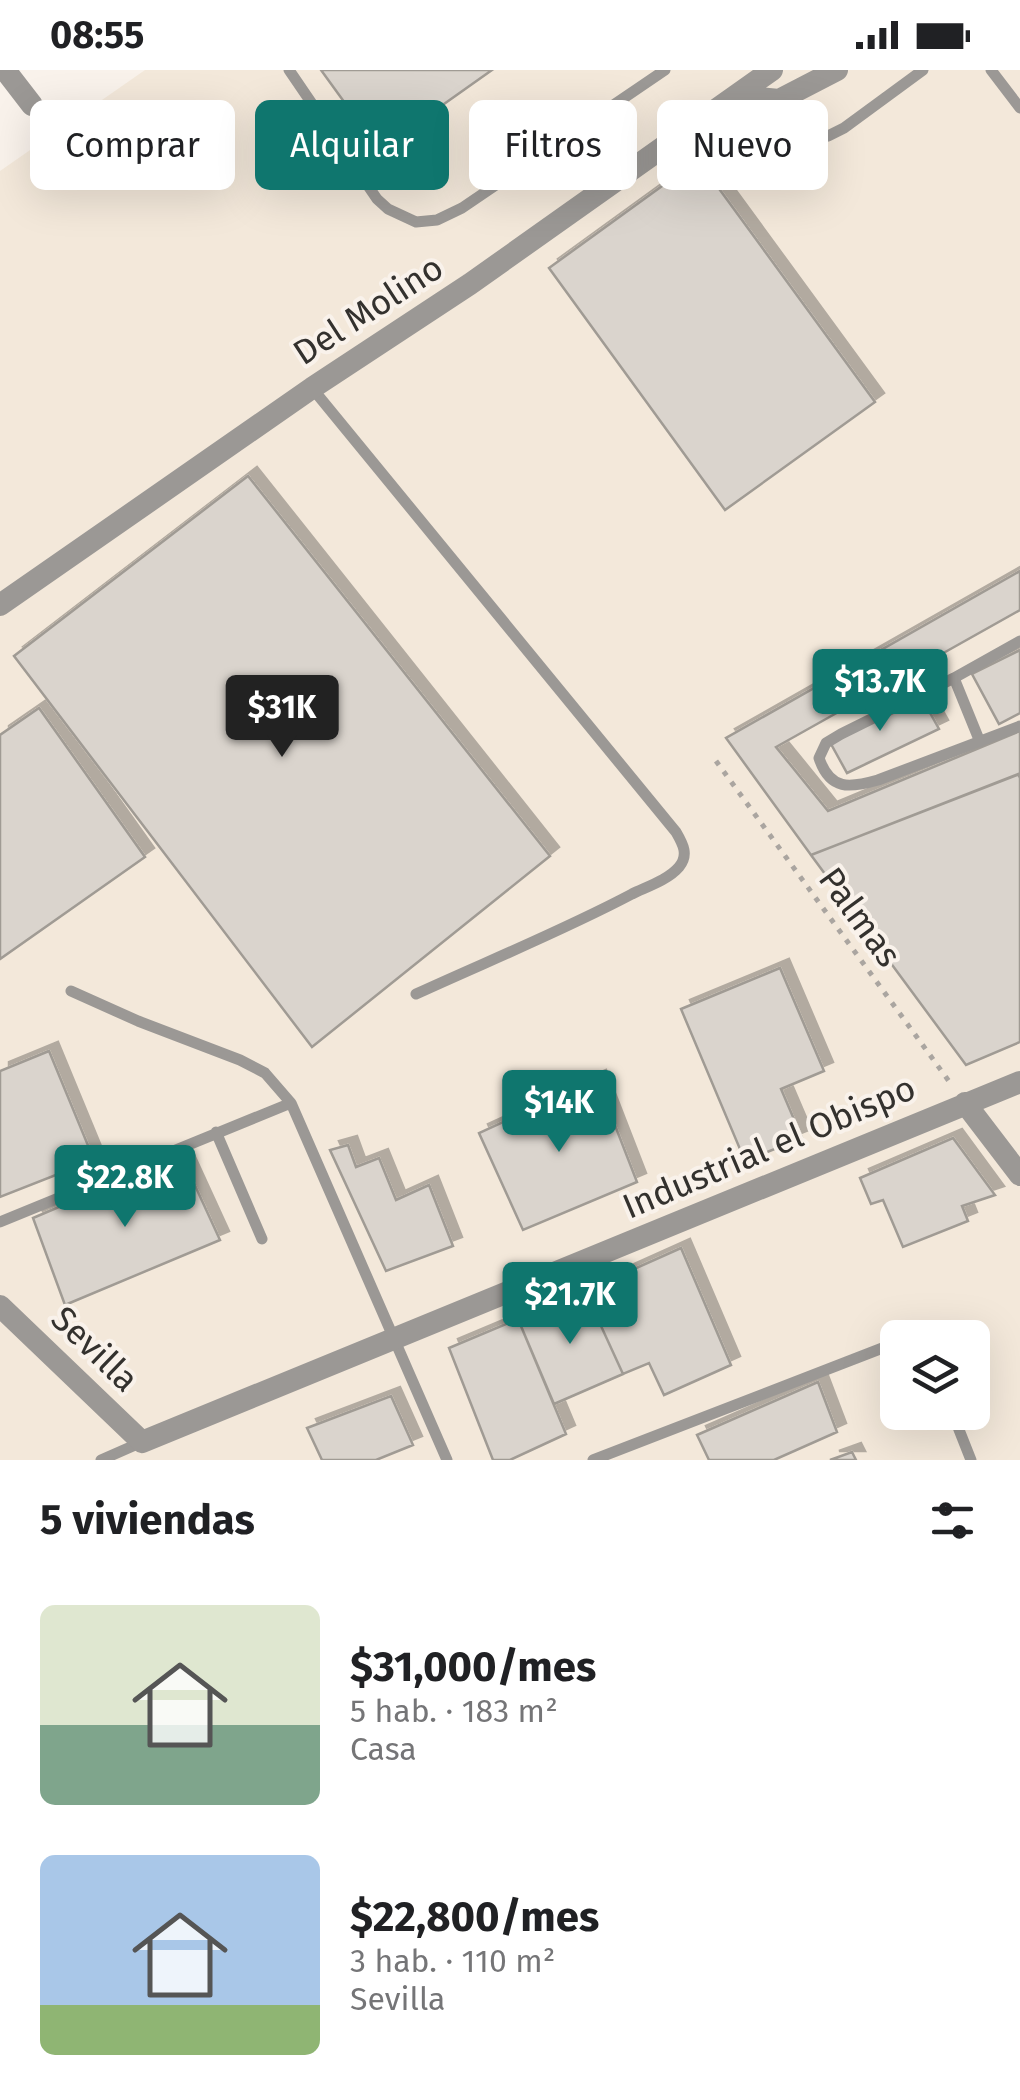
<!DOCTYPE html>
<html lang="es">
<meta charset="utf-8">
<style>
body{margin:0;font-family:"Fira Sans",sans-serif;background:#f2f2f2;color:#202124;height:100vh;display:flex;flex-direction:column;font-size:38px;white-space:nowrap}
*{box-sizing:border-box;margin:0}
p{font-size:32px;color:#757577}
.icon{flex:none;width:55px;height:55px;fill:none;stroke:currentColor;stroke-width:2;stroke-linecap:round;stroke-linejoin:round}
.map{position:relative;height:1390px;overflow:hidden}
.details{display:flex;flex-direction:column;background:#fff;flex:1}
.details>*{flex:none}
.banner{position:absolute;left:30px;top:30px;width:960px;height:90px;display:flex;gap:20px}
.controls{position:absolute;left:880px;top:1250px;display:grid;gap:20px}
.controls a{display:grid;place-items:center;width:110px;height:110px;border-radius:15px;background:#fff;box-shadow:0 10px 40px #0002;font-size:50px}
.price{position:absolute;translate:-50% -85px;padding:0 22px;border-radius:10px;background:#0f766e;color:#fff;font-size:32px;line-height:65px;filter:drop-shadow(0 2px 5px #0008)}
.price::after{content:'';position:absolute;left:50%;top:60px;width:30px;height:22px;margin-left:-15px;background:inherit;clip-path:polygon(0 0,100% 0,50% 100%)}
.price.current{background:#222;color:#fff}
ul{padding:0;list-style:none}
li{display:flex;align-items:center;gap:30px;height:250px;padding:0 40px}
li span{display:grid;place-items:center;flex:none;width:280px;height:200px;border-radius:15px;color:#555}
li>.icon{margin-inline-start:auto}
span .icon{width:120px;height:120px;fill:#fffc;stroke-width:1}
li b{font-size:42px}
h2{display:flex;justify-content:space-between;align-items:center;height:120px;padding:0 40px;font-size:42px}
.tag{padding:0 35px;border-radius:15px;background:#fff;box-shadow:0 10px 40px #0002;font-size:35px;line-height:90px}
.tag.current{background:#0f766e;color:#fff}
.status{display:flex;justify-content:space-between;align-items:center;height:70px;padding:0 50px;background:#fff;direction:ltr}
.status svg{height:28px;fill:currentColor}
.map>svg:first-child{display:block}
</style>
<div class="status"><b>08:55</b><svg viewBox="0 0 49 12"><path d="M0 12V9h3v3zM5 12V6h3v6zM10 12V3h3v9zM15 12V0h3v12zM26 1h20v11H26zM47 4h2v5h-2z"/></svg></div>
<div class="map">
<svg width="1020" height="1390" viewBox="0 0 1020 1390">
<defs>
<filter id="shadow"><feDropShadow dx="9" dy="-9" stdDeviation="0" flood-color="#0004"/></filter>
</defs>
<rect width="100%" height="100%" fill="#f9f2eb"/>
<path fill="#f3e8da" fill-rule="evenodd" d="M145,0H1020V1390H0V101ZM898,1268H972V1342H898Z"/>
<path fill="#dad4cd" stroke="#a09b94" stroke-width="2.5" filter="url(#shadow)" d="M321,0H492L379,80Z
M698,90L875,332L725,440L549,198Z
M248,406L550,786L312,977L14,586Z
M1020,501V540L776,677L828,741L1020,661V704L811,785L726,668Z
M1020,580V643L999,654L972,604Z
M920,625L939,659L847,703L831,674Z
M39,638L145,787L0,889V665Z
M1018,704L1020,708V972L966,995L811,785Z
M780,898L824,1001L781,1019L802,1068L745,1091L681,939Z
M49,981L94,1090L0,1127V1001Z
M597,1009L637,1112L523,1160L479,1063Z
M953,1068L995,1125L962,1136L968,1151L903,1177L883,1130L871,1134L860,1108Z
M348,1075L356,1097L379,1088L396,1130L429,1115L453,1176L386,1201L330,1080Z
M181,1085L220,1170L65,1235L33,1148Z
M681,1178L731,1295L664,1325L649,1293L623,1304L585,1221Z
M585,1221L623,1304L554,1334L518,1249Z
M518,1249L566,1364L510,1390H493L449,1278Z
M818,1312L837,1362L774,1390H709L697,1365Z
M391,1326L413,1375L376,1390H322L307,1358Z
M852,1382L856,1390H830Z"/>
<g fill="none" stroke-linecap="round" stroke-linejoin="round">
<path stroke="#aaa5a0" stroke-width="5" stroke-dasharray="5 8" stroke-linecap="butt" d="M716,691L951,1014"/>
<path stroke="#9b9895" stroke-width="11" d="M289,0L377,129L388,139L416,152L437,150L462,138L665,0
M991,0L1020,38
M777,27L807,64L817,68L828,66L844,58L923,0
M312,318L676,762C683,774 689,785 679,797C668,810 646,817 632,824C562,861 488,891 416,924
M1020,571L954,608L841,664L826,673L819,688C830,721 850,718 878,710L1020,656
M954,608L980,672
M71,921L138,951L240,990L265,1003L291,1033
M216,1062L262,1169
M0,1152L291,1033L447,1390
M952,1342L971,1390
M101,1390L142,1372
M593,1390L898,1272"/>
<path stroke="#9b9895" stroke-width="22" d="M5,0L32,35
M736,26L779,30L837,0
M0,535L312,318L470,214L772,0
M965,1033L1020,1105
M0,1236L142,1372L1020,1012"/>
</g>
<g text-anchor="middle" dominant-baseline="central" stroke-width="8" stroke-linejoin="round" paint-order="stroke">
<g font-size="35" fill="#33312e" stroke="#f9f2eb">
<text transform="translate(368 240) rotate(-33)">Del Molino</text>
<text transform="translate(860 847) rotate(54)">Palmas</text>
<text transform="translate(769 1077) rotate(-23)">Industrial el Obispo</text>
<text transform="translate(95 1279) rotate(44)">Sevilla</text>
</g>
</g>
</svg>
<div class="controls">
<a><svg class="icon" aria-label="layers" viewBox="0 0 24 24"><path d="M12 4l9 5-9 5-9-5zM3 14l9 5 9-5"/></svg></a>
</div>
<b class="price" style="left:880px;top:664px">$13.7K</b>
<b class="price current" style="left:282px;top:690px">$31K</b>
<b class="price" style="left:559px;top:1085px">$14K</b>
<b class="price" style="left:125px;top:1160px">$22.8K</b>
<b class="price" style="left:570px;top:1277px">$21.7K</b>
<div class="banner">
<a class="tag">Comprar</a>
<a class="tag current">Alquilar</a>
<a class="tag">Filtros</a>
<a class="tag">Nuevo</a>
</div>
</div>
<section class="details">
<h2>5 viviendas<svg class="icon" aria-label="filters" viewBox="0 0 24 24"><path d="M4 7h16M4 17h16"/><circle cx="9" cy="7" r="2"/><circle cx="15" cy="17" r="2"/></svg></h2>
<ul>
<li><span style="background:linear-gradient(#dfe7d0 60%,#7fa58c 0)"><svg class="icon" aria-label="home" viewBox="0 0 24 24"><path d="M3 11l9-7 9 7M6 9v11h12V9"/></svg></span><div><b>$31,000/mes</b><p>5 hab. · 183 m²</p><p>Casa</p></div></li>
<li><span style="background:linear-gradient(#a9c7e8 75%,#8fb573 0)"><svg class="icon" aria-label="home" viewBox="0 0 24 24"><path d="M3 11l9-7 9 7M6 9v11h12V9"/></svg></span><div><b>$22,800/mes</b><p>3 hab. · 110 m²</p><p>Sevilla</p></div></li>
</ul>
</section>
